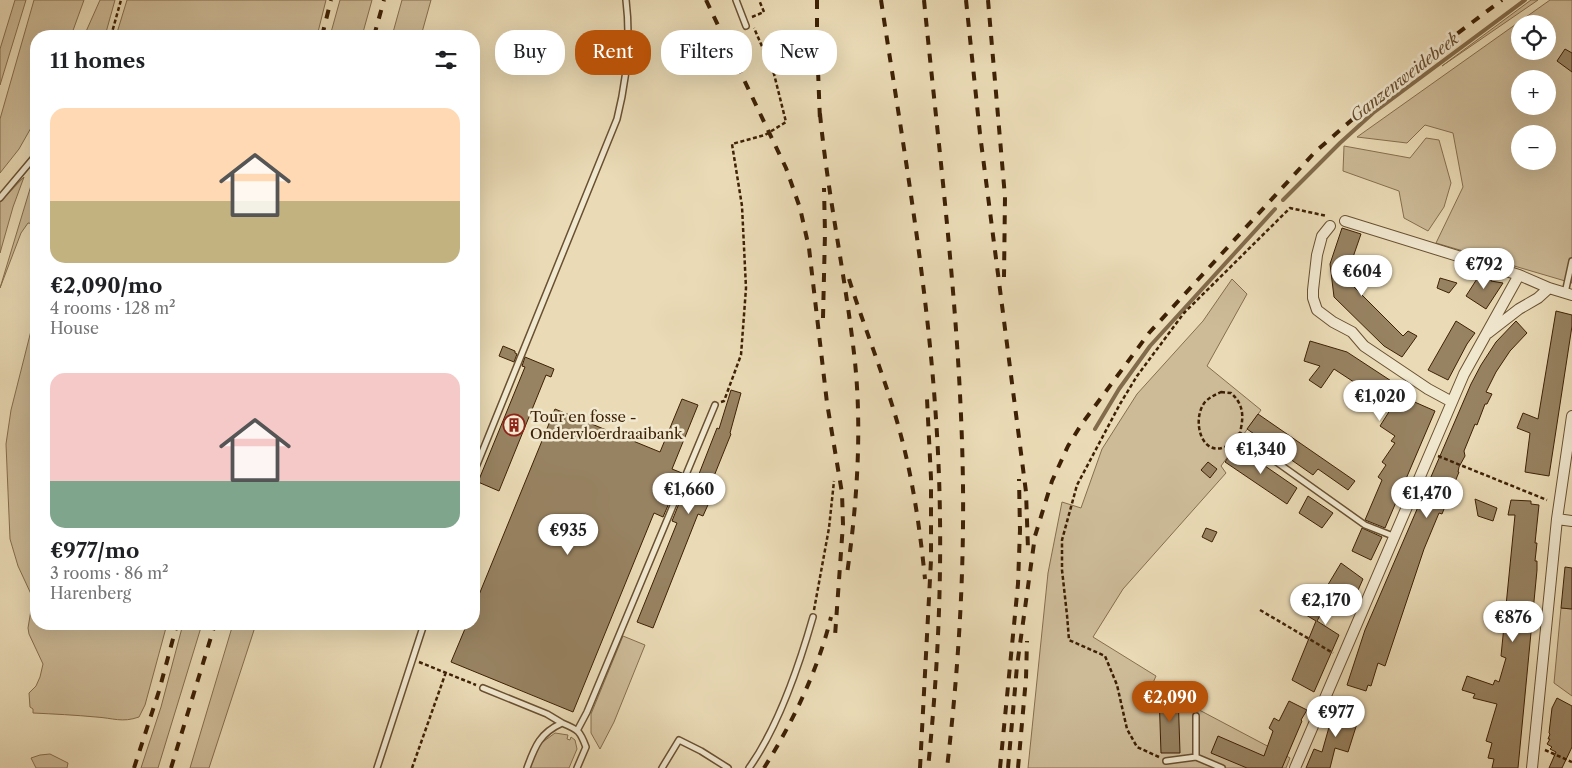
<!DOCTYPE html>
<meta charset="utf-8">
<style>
body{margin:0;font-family:"Libre Caslon Text",serif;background:#f2f2f2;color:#202124;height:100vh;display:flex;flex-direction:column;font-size:19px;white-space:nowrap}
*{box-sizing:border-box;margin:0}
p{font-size:16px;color:#757577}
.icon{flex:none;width:28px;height:28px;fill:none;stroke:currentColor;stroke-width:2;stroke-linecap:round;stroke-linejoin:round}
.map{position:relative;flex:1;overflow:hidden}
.side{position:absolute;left:30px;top:30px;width:450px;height:600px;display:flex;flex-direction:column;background:#fff;border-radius:20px;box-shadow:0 5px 20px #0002}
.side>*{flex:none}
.top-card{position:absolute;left:495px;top:30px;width:475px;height:45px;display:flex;gap:10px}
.controls{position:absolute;left:1511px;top:15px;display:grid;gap:10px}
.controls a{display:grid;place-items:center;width:45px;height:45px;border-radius:50%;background:#fff;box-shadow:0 5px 20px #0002;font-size:25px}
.price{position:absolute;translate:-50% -42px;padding:0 11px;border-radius:18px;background:#fff;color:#222;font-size:16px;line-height:32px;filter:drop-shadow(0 1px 2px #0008)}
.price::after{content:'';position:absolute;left:50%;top:30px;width:15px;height:11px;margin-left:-8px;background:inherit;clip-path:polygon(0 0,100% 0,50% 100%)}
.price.on{background:#b45309;color:#fff}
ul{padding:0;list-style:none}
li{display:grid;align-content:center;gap:10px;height:265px;padding:0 20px}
li span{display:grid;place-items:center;height:155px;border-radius:15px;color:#555}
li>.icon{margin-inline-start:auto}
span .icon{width:90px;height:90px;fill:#fffc;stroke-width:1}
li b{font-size:21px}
h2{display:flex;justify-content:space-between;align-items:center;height:60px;padding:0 20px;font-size:21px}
.pill{padding:0 18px;border-radius:20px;background:#fff;box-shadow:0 5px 20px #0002;font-size:18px;line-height:45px}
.pill.on{background:#b45309;color:#fff}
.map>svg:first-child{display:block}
</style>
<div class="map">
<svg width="1572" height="768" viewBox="0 0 1572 768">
<rect width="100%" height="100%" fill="#eadbb6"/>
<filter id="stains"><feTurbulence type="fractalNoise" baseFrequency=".004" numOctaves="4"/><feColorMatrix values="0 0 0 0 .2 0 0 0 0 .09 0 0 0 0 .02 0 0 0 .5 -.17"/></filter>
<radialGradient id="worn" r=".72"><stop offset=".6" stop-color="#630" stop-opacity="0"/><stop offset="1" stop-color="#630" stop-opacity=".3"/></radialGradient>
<path fill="#cdbb98" stroke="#866e4e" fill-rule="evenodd" d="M15,0H26L0,85V49Z
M34,0H84L71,36H36V119L19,149L0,173V119Z
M100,0H115L105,36H84Z
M127,0H326L317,36H116Z
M340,0H372L362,36H330Z
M402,0H431L421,36H392Z
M1531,0H1538L1442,66Z
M1550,0H1572V283L1436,243L1463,187L1453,133L1425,125L1407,143L1357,137ZM1520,24H1548V51H1520ZM1520,79H1548V106H1520ZM1520,134H1548V161H1520Z
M1426,138L1439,140L1451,183L1444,207L1428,231L1404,218L1399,191L1343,171L1344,146L1410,158Z
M36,169V224L28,223L21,233L0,288Z
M24,177L13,207L0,253V202Z
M1232,279L1247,294L1207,366L1261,410L1221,466L1226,473L1123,589L1093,637L1156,676L1152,685L1290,758L1286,768H1028L1048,573L1062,502L1081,508L1102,449L1137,394L1203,321Z
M36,311V624H167L145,705L139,717C122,723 113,718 96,717C75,715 54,714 33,713V709L30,707L29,693L36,686L40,677L43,664L29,634L28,628L31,610V594L18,566L10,539L6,444L11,410Z
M1561,608L1572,609V696L1554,683Z
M183,624H202L158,768H141L161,707Z
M233,624H256L209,768H190Z
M623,636L645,645L614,722L600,749L591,733V714Z
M555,733L568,735L567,739L570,740L571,737L575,740L577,749L569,768H530L540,744Z
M50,754L68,763L67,768H36L31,758L40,755Z"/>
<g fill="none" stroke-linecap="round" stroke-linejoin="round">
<path stroke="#826b4b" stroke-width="4" d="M1283,200L1340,143L1373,113L1525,0
M1095,429L1119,389L1150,346L1275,209"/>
</g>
<path fill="#978261" stroke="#3e2105" d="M1565,49L1572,53V72L1557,61Z
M1342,228L1361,234L1351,263L1354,287L1403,336L1408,331L1417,336L1402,357L1384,346L1334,297L1330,264Z
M1482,271L1493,274L1491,281L1503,283L1486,309L1466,296Z
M1440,278L1457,283L1449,293L1437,288Z
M1556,311L1572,315V326L1549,476L1525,472L1530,433L1517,428L1523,413L1538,419Z
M1456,321L1475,333L1467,344L1448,380L1428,370Z
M1516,321L1527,333L1510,351L1496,372L1486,392L1492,394L1487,404H1485L1477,425L1475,424L1464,451L1465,456L1459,467L1458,472H1459L1442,514L1439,513L1424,549L1385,666L1378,663L1371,686L1368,685L1366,691L1347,685L1365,630L1471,384L1481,365L1496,342Z
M1310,341L1347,352L1405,390L1401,396L1435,411L1385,528L1365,520L1382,480L1378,477L1386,465L1382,462L1395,443L1391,441L1395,436L1380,426L1392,407L1334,369L1321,388L1309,380L1320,366L1304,361Z
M503,346L515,351V353L517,354L514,362L499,356Z
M525,357L554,369L551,377L546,375L499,491L478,482L525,367L522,366Z
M731,390L741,393L730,433L731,434L706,496L711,498L703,516L698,514L653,628L637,622L677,523L672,521L690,476L697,479L717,428L719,429Z
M682,399L698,405L672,469L682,473L663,517L654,513L573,712L451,662L467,624H474V607L555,409L660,452Z
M1258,414L1355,481L1348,490L1318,469L1313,475L1247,429Z
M1236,446L1297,488L1287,504L1225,462Z
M1208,462L1217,469L1210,478L1201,470Z
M1308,496L1333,513L1322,528L1299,513Z
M1475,499L1497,508L1493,521L1478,516Z
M1511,500L1531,501V504L1539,505L1535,543H1537L1535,561H1537V570L1518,768H1492L1494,759L1488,758L1492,743L1486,741L1497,704L1473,698L1475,694L1462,690L1467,676L1493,685L1495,680L1499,682L1506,658L1501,656L1515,515H1508Z
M1206,528L1217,532L1212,542L1202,537Z
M1362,528L1382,537L1371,560L1352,551Z
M1341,563L1363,579L1347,615L1327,603L1317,621L1339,635L1314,692L1292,680L1316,621L1306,615L1323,586L1326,588Z
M1565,567L1572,568V609L1561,608Z
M1178,692L1180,753H1161L1159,693Z
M1557,698L1572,706V747L1562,768H1549L1556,752L1550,749L1552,747L1547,744L1550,739H1548L1550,734L1549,733L1552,708Z
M1289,701L1307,710L1301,720L1302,721L1282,768H1247L1211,753L1218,736L1264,756L1273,731L1269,728L1274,718L1279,721Z
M1335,706L1360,714L1348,752L1335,748L1330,768H1306L1314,749L1322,752Z"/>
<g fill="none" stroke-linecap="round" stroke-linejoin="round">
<g stroke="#695031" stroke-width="8">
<path id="lane" d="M736,0L746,26
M0,198L36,155
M1565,293L1572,261
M1240,436L1365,525L1393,536
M474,472L617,119C627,79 631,41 626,0
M483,688L547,714L562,723
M1196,716V757
M578,729L587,712L715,405
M1166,761L1196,757L1222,768
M377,768L424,624
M527,768C535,746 540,733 562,723C579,730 580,731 586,747L577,768
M662,768L679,740L701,751L728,768
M749,768C779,726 799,666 813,617"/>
</g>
<g stroke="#695031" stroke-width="12">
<path id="street" d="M1345,221L1519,275L1549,288L1572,295
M1330,226L1322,236L1317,255L1313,290V298L1317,310L1333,322L1352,332L1364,346L1428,389L1452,402
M1488,333L1519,309L1538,298L1549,288
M1557,519L1572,521
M1295,768L1464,374L1519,275
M1532,768L1557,519L1572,416"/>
</g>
<path stroke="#3e2105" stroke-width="2.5" stroke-dasharray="4 2.5" stroke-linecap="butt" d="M752,17L764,12L759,0
M111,36L121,0
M1221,392L1231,393C1242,403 1244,413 1241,428C1240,437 1237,441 1229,445C1201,461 1191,419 1205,402C1210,397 1215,395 1221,392Z
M721,402L724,401L741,355L746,288L742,206L732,144L765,135L786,122L774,74L754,28
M1438,456L1547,500
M814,610L829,528L834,481
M1260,610L1333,653
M419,662L476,685
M1545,750L1572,762
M1159,757L1137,747L1127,729L1117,685L1105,656L1069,640L1067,615L1062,570V540L1077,485L1120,404L1137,376L1184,313L1290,208L1327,216
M412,768L446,672"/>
<use href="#lane" stroke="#f1e8d0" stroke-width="5"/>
<use href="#street" stroke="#f1e8d0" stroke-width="10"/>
<path stroke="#3e2105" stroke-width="4" stroke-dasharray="9 9" stroke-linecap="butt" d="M706,0L786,168L800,208L809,248L827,403L842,493L843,524L835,636
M817,0V44L820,121
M881,0C902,139 927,279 936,419C944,535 940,652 928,768
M924,0C940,161 961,324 963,486C964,580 958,674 947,768
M966,0L980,134L1026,492L1028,549
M988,0L1005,197L1004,277
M716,33L725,74
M322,36L331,0
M374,36L384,0
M820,114C828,197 846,279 855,362C862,432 857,504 847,574
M849,279C865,330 886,380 900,432C913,480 920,529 925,579
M823,318L825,233L824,188
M134,768L159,691L177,624
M171,768L215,624
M764,768C793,722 818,670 831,617
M920,768L931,560V478L927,399
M1000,768L1018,584L1020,530L1019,479
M1008,768L1017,666L1035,536L1052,481L1068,446L1081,425L1149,333L1315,152L1410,69L1502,0
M1018,768L1026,678L1027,641"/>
</g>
<defs>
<g id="building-ring" transform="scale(1.125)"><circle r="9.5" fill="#f1e8d0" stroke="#8f2418" stroke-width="1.5"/><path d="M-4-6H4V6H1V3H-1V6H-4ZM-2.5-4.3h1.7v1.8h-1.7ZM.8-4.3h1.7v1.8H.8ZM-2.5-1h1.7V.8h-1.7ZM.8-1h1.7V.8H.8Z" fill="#8f2418"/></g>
</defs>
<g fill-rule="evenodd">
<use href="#building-ring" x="514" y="425"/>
</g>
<g text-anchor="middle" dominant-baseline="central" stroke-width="5" stroke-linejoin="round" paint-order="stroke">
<g font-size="15" fill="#3e2105" stroke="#f1e8d0" text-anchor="start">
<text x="530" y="416">Tour en fosse -<tspan x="530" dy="17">Ondervloerdraaibank</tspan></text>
</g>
<g font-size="16" font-style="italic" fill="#664c2e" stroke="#f1e8d0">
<text transform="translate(1404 77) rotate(-38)">Ganzenweidebeek</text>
</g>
</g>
<rect width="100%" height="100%" filter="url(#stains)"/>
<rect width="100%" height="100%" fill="url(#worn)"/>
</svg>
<div class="controls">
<a><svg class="icon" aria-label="locate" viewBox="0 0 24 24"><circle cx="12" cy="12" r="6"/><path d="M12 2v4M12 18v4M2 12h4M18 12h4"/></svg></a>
<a>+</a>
<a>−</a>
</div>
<b class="price" style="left:1484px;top:290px">€792</b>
<b class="price" style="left:1362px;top:297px">€604</b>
<b class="price" style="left:1380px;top:422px">€1,020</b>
<b class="price" style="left:1261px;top:475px">€1,340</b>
<b class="price" style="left:689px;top:515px">€1,660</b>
<b class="price" style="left:1427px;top:519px">€1,470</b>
<b class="price" style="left:568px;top:556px">€935</b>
<b class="price" style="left:1326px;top:626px">€2,170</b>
<b class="price" style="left:1513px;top:643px">€876</b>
<b class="price on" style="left:1170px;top:723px">€2,090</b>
<b class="price" style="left:1336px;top:738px">€977</b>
<div class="top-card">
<a class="pill">Buy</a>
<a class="pill on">Rent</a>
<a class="pill">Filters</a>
<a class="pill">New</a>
</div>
<section class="side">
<h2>11 homes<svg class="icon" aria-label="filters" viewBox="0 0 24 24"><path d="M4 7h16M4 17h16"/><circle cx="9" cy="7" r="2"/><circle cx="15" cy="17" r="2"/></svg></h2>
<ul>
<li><span style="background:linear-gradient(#ffd9b3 60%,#c2b280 0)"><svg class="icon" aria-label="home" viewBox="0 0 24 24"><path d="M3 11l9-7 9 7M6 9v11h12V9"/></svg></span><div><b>€2,090/mo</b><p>4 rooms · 128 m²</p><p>House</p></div></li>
<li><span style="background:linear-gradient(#f6c9c9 70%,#7fa58c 0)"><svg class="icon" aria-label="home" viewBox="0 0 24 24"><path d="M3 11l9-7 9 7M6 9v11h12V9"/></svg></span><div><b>€977/mo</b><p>3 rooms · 86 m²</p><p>Harenberg</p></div></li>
</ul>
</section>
</div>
